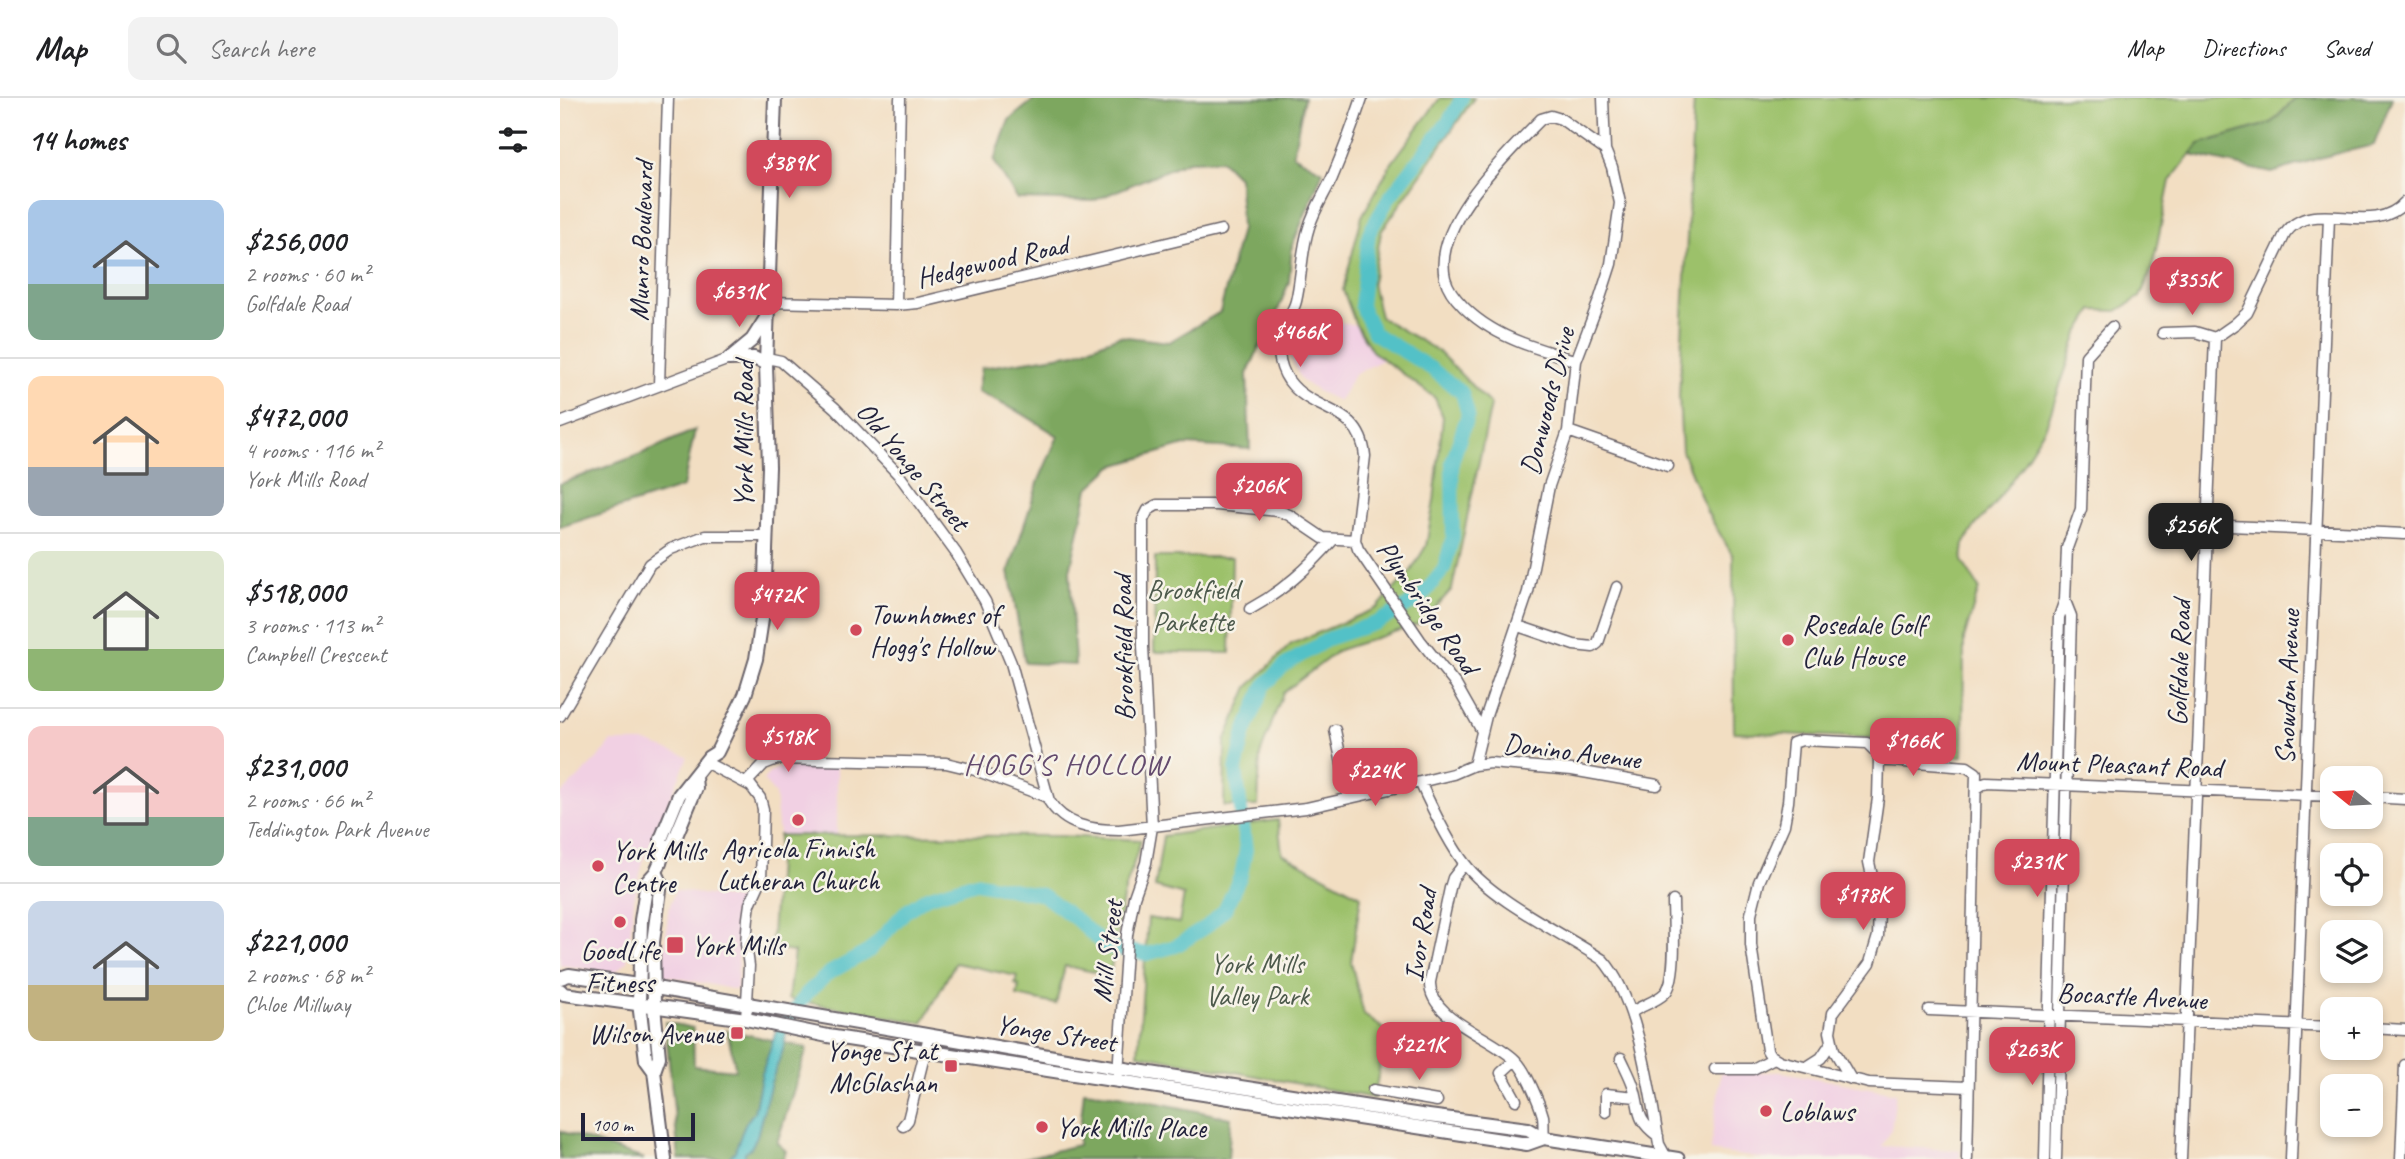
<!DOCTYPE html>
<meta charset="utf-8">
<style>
body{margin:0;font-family:Caveat,sans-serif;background:#f2f2f2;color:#202124;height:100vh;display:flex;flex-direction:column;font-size:26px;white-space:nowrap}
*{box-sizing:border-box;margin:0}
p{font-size:23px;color:#757577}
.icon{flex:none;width:38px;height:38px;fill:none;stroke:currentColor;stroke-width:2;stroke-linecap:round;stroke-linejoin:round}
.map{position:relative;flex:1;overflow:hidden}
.drawer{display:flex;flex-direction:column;background:#fff;width:560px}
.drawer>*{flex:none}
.needle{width:46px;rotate:288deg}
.controls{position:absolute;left:1760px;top:668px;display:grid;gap:14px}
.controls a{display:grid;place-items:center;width:63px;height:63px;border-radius:14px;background:#fff;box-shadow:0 4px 10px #0003;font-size:35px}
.scale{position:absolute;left:21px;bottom:18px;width:114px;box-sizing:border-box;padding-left:7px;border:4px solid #22223b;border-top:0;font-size:19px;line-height:24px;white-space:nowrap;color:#22223b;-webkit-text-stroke:5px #f7f3e8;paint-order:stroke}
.price{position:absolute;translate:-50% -60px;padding:0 16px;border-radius:14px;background:#d1495b;color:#fff;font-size:23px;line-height:46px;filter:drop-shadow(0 2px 4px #0008)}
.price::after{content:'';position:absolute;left:50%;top:42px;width:21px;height:16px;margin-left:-10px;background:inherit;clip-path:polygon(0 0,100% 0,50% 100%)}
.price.on{background:#222;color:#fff}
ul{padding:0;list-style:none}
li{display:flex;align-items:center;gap:21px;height:175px;padding:0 28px}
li+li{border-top:2px solid #e0e0e0}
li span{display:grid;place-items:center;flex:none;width:196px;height:140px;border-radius:14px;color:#555}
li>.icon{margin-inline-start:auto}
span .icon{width:84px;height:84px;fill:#fffc;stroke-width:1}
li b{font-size:30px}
h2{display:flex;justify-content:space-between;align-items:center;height:84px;padding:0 28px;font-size:30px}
header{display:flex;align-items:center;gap:42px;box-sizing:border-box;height:98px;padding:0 35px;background:#fff;border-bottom:2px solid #e0e0e0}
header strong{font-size:33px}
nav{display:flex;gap:38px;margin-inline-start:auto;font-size:24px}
.search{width:490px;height:63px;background:#f2f2f2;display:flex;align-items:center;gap:18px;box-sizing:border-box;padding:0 24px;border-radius:14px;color:#757577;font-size:26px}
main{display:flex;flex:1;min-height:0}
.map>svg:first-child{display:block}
</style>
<header>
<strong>Map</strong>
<div class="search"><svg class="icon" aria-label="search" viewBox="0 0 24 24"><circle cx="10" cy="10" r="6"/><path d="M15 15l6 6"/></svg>Search here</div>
<nav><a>Map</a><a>Directions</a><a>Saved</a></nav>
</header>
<main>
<section class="drawer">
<h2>14 homes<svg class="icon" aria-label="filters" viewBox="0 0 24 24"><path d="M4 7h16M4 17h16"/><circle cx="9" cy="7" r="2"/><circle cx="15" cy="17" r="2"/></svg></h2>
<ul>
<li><span style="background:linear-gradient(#a9c7e8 60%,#7fa58c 0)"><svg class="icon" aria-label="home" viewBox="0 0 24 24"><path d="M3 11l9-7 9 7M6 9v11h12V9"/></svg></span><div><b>$256,000</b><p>2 rooms · 60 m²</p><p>Golfdale Road</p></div></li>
<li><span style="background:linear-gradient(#ffd9b3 65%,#9aa5b1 0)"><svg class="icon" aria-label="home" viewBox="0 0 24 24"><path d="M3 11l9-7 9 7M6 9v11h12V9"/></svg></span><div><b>$472,000</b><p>4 rooms · 116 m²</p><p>York Mills Road</p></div></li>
<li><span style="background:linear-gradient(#dfe7d0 70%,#8fb573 0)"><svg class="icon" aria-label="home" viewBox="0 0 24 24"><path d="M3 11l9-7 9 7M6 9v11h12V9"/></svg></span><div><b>$518,000</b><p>3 rooms · 113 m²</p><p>Campbell Crescent</p></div></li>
<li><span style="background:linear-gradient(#f6c9c9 65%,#7fa58c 0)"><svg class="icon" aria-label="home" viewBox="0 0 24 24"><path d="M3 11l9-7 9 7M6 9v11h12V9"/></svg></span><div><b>$231,000</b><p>2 rooms · 66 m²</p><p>Teddington Park Avenue</p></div></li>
<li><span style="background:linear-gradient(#c9d6e8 60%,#c2b280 0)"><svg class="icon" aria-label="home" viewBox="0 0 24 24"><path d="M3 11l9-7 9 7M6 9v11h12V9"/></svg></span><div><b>$221,000</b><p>2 rooms · 68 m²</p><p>Chloe Millway</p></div></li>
</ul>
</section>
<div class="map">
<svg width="1845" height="1061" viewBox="0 0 1845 1061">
<rect width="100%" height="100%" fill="#f7f3e8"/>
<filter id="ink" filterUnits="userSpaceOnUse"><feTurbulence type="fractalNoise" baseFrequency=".0143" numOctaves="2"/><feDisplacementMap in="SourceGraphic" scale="14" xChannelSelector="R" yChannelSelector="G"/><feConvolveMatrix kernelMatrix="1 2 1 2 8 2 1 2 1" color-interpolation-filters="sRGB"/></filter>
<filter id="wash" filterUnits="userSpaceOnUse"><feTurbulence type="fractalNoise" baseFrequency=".00686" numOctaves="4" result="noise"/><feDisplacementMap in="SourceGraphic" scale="28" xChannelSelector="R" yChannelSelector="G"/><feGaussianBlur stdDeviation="1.57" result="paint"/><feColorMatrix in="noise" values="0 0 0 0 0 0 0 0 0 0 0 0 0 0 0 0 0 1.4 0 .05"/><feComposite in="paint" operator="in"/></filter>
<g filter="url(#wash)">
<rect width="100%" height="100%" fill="#f2dec2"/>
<path fill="#f1d0e3" d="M739,218L796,227L812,252L822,262L794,277L779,303L757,293L741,282L730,257L729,242L732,228Z
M51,644H86L128,659L84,760L74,801L67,864L54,875L0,867V697L45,653Z
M277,668V737H219L215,696L203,682L210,674L220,669Z
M115,792L180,802L177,892L103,877L108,813Z
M1222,974L1336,995L1331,1033L1322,1048L1400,1052V1061H1205L1150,1053L1161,975Z"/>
<path fill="#9cc16b" stroke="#5f7253" stroke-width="2" d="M880,0H914L821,134L812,185L820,219L878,253L931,307L892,491L862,525L779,552L723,595L700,657L698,708H664L665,643L688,589L731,546L817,510L851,473L866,448L874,403L883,319L875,300L812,253L796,227L783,192L802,118L831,66Z
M1134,0H1736L1711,25L1639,46L1610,83L1592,171L1580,199L1557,213L1533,212L1518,236L1486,328L1462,367L1434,407L1415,428L1404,446L1402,463L1419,490L1404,541L1403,658L1330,657L1312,640L1174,634L1173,458L1147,414L1122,353L1119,298Z
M595,459H672L670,555L594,554Z
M718,722L722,755L801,798L791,864L804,917L874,966L822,956L814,1000L578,956L588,820L619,825L624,797L595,789L603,738Z
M219,737L501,738L581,742L563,799L551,871L539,875L505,868L496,906L457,898L459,887L455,886L457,878L395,865L363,925L228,901L234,854L211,851Z"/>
<path fill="#7da75f" stroke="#50644d" stroke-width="2" d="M476,0H744L733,57L763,73L732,148L729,184L709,235L700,248L687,276L690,351L625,347L553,368L528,391L510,473L515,567L465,565L449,473L479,382L498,338L461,315L417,294L421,270L515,255L559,238L609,244L660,214L681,131L679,80L661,62L628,63L533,103L457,101L434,63L449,22Z
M1736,0H1832L1814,47L1763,59L1712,75L1631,57L1639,46L1711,25Z
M135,332L123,389L0,429V386L76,358Z
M105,924L133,930L134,968L176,972L167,932L247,950L217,1045L226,1053L223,1061H119Z
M524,993L559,997L671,1020L668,1061H461L518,1047Z
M0,1033L84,1061H0Z"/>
<path fill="#53c1c7" stroke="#3a7281" stroke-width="2" d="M241,904L226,937L223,952L211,984L197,1038L191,1050L185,1054V1061H168L175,1053L185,1026L194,1014L202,975L218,927L224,915Z"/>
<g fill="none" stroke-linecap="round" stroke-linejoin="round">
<path stroke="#53c1c7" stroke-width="14" d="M231,917L248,894L269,875L309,853L345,814L367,799L416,784L483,797L518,823L546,849L587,856L616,848L646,829L665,811L681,777L686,752L676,672L684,637L704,588L725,567L770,540L816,525L860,501L884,471L893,439L892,364L908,316L902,295L872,271L814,235L801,208L809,135L829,100L888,24L902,0"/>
</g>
</g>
<g filter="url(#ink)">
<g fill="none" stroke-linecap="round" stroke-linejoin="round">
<g stroke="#6b646a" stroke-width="13">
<path id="minor" d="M802,0C793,27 783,54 772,80C764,97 754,112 749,129C741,153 742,178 736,203C734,212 728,219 724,227C715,244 718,267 729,283C753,316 800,307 805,358L795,442L798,451L860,542L896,587L922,633
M1043,0L1045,52
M209,204L336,207L358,205L661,132
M336,207L340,0
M1603,235L1635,234L1655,240
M1655,240L1675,226L1687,215L1725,136C1753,96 1812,142 1845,104
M207,260L221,263L275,310L339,377L396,455L425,503L451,565L489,703C505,728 531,732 559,732L746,710L860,684L893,676L914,667L930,665L1012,672L1097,687
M99,287L108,0
M0,325L169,261
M1008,333L1108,368
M1648,427L1845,436
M690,511C723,493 748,470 773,442
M958,528L1014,547L1033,549L1038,545L1057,489
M0,618L90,466L111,451L145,438H207
M775,632L789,700
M1319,662L1407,669L1416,675L1407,1061
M145,664L191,688L200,700L203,711L201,782L190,806L188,820L186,846L189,868L186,921
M914,667L926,618L968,494L989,388L1008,333L1016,263L1040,200L1051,166L1060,105L1052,69L1045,52L1001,21L991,18L981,21C947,56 872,126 885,180C890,200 914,220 931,230C957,246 988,253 1016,263
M860,684C871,708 889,746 905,766C932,802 1004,836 1043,862C1078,901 1090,994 1099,1046L1106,1059
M186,685L204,666L217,661L386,665L415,672L487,699
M1417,690L1426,684L1773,698
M1811,699L1845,701
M904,766L893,780L890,790L870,884C868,921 935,940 956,963C966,973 979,1004 983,1018C984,1025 983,1033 984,1040
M1369,912L1773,929
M1072,914C1082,907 1096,904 1105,895C1118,882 1113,823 1113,803
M1811,930L1845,932
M1061,960C1065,969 1070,978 1073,987C1082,1013 1073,1019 1098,1038
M955,962L941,975L956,1002
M1247,969L1261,960L1271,945
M1155,971H1193L1214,960
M558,976L567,837L574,799L586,765L592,729L583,548V422L588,412L597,407H657L719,413L729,417L763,440L795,442
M1291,981L1274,952L1270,934L1273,915L1310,865L1318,838L1319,812L1309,764L1318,700L1319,662L1317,655L1307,645L1242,642L1233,645L1228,704L1224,727L1199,784L1191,816V847L1207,952L1210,957L1220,963L1309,985L1408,989
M813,992L877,1003
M1046,1014V996L1076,999
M343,1028L348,1022L369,938
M1485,1061L1499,519L1505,502L1507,450L1521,411L1526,258L1552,229
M1496,1061L1511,518L1505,503
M1621,1061L1655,240
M1731,1061L1769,119
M1841,1061L1845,967"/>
</g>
<g stroke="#6b646a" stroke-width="16">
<path id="major" d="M169,261L192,242L206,220
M169,261L194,260L206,266
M103,755L113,745L136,690L135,679
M96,774L101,785L93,844L94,908L99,959L94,973L105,1061
M0,880L9,877L78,887L558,970L861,1017L968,1031L984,1040L1118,1061
M0,892L4,896L186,921L268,938L967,1046L984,1040
M94,973L86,962L79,905L81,822L87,784L96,774L100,765L103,755L101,741L119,697L149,659L157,654L185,597L196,561L204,508L209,369L206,266L215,0"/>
</g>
<use href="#minor" stroke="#fff" stroke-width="10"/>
<use href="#major" stroke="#fff" stroke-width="12"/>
</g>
</g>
<g fill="#d1495b" stroke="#f7f3e8" stroke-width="2.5">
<circle cx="296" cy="532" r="7"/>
<circle cx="1228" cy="542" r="7"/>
<circle cx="238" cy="722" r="7"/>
<circle cx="38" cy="768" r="7"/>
<circle cx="60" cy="824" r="7"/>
<rect x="106" y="838" width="18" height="18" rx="3.5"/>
<rect x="170" y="928" width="14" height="14" rx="3.5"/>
<rect x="384" y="961" width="14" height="14" rx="3.5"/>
<circle cx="1206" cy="1013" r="7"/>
<circle cx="482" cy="1029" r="7"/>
</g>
<g text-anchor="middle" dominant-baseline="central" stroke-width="5" stroke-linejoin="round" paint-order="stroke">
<g font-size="28" fill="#22223b" stroke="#f7f3e8">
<text transform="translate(81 143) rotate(-88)">Munro Boulevard</text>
<text transform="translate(432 163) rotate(-13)">Hedgewood Road</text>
<text transform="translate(987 303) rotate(-76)">Donwoods Drive</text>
<text transform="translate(183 336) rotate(-90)">York Mills Road</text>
<text transform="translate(353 368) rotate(50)">Old Yonge Street</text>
<text transform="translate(868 509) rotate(55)">Plymbridge Road</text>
<text transform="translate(563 550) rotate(-91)">Brookfield Road</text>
<text transform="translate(1619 565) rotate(-88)">Golfdale Road</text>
<text transform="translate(1727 589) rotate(-88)">Snowdon Avenue</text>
<text transform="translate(1012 653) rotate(7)">Donino Avenue</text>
<text transform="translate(1559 666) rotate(2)">Mount Pleasant Road</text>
<text transform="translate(860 837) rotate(-81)">Ivor Road</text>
<text transform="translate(547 853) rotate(-83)">Mill Street</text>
<text transform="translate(1572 898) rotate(3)">Bocastle Avenue</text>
<text transform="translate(496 935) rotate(9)">Yonge Street</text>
</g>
<g font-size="28" fill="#4d5a4c" stroke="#f7f3e8">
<text x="633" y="491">Brookfield<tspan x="633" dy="32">Parkette</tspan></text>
<text x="697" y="865">York Mills<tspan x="697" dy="32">Valley Park</tspan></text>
</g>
<g font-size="28" fill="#22223b" stroke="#f7f3e8" text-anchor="start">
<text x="310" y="516">Townhomes of<tspan x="310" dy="32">Hogg's Hollow</tspan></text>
<text x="1242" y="526">Rosedale Golf<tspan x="1242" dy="32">Club House</tspan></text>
<text x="238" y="750" text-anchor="middle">Agricola Finnish<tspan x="238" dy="32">Lutheran Church</tspan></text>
<text x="52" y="752">York Mills<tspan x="52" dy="32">Centre</tspan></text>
<text x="131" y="847">York Mills</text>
<text x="60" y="852" text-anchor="middle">GoodLife<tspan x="60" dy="32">Fitness</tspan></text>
<text x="163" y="935" text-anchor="end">Wilson Avenue</text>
<text x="377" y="952" text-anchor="end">Yonge St at<tspan x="377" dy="32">McGlashan</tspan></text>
<text x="1220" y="1013">Loblaws</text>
<text x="496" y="1029">York Mills Place</text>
</g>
<g font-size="30" letter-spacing="2" fill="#644b6e" stroke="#f7f3e8">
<text x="506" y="666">HOGG'S HOLLOW</text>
</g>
</g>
</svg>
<div class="controls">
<a><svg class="needle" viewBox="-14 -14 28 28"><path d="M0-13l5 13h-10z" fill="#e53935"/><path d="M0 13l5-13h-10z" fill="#757577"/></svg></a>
<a><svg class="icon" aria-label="locate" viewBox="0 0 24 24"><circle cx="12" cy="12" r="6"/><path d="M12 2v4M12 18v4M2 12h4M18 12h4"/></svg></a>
<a><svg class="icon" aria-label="layers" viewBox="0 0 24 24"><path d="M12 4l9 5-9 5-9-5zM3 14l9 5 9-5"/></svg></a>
<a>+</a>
<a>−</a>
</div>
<div class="scale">100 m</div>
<b class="price" style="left:229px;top:102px">$389K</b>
<b class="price" style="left:1632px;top:219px">$355K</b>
<b class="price" style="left:179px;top:231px">$631K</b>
<b class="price" style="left:740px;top:271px">$466K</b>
<b class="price" style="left:699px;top:425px">$206K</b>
<b class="price on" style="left:1631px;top:465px">$256K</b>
<b class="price" style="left:217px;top:534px">$472K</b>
<b class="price" style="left:228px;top:676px">$518K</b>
<b class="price" style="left:1353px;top:680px">$166K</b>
<b class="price" style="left:815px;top:710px">$224K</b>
<b class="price" style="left:1477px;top:801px">$231K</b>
<b class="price" style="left:1303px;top:834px">$178K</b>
<b class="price" style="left:859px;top:984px">$221K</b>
<b class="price" style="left:1472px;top:989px">$263K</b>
</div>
</main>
